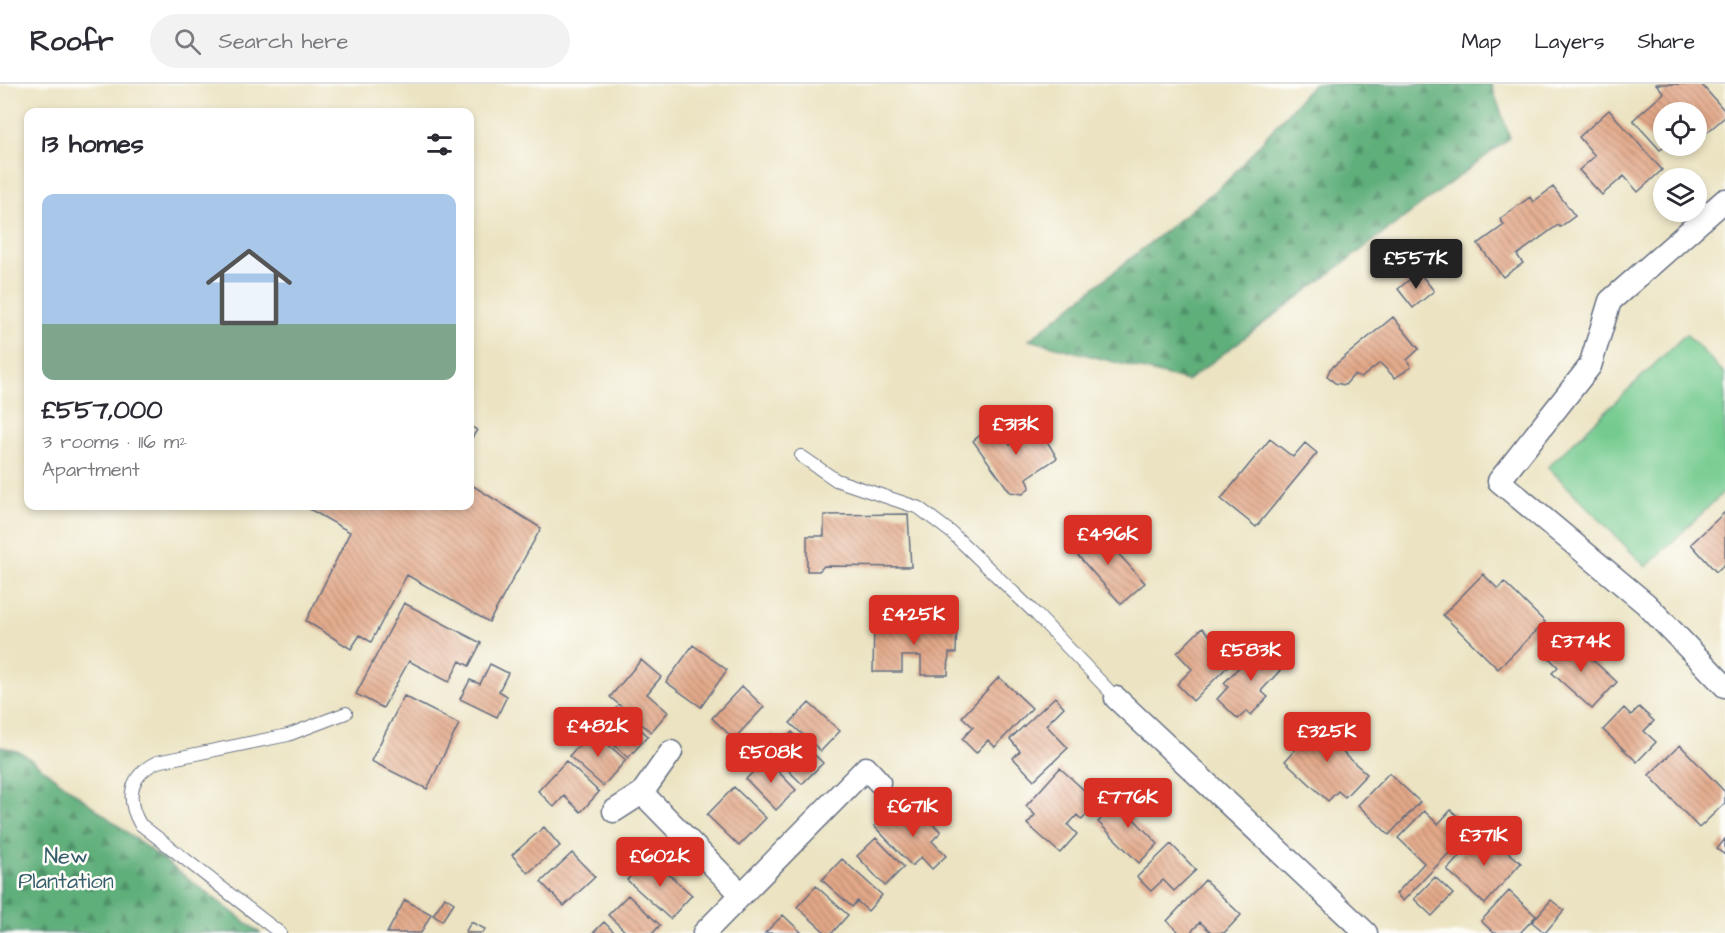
<!DOCTYPE html>
<meta charset="utf-8">
<style>
body{margin:0;font-family:"Architects Daughter",sans-serif;background:#f2f2f3;color:#2b2b33;height:100vh;display:flex;flex-direction:column;font-size:22px;white-space:nowrap}
*{box-sizing:border-box;margin:0}
p{font-size:20px;color:#7c7c81}
.icon{flex:none;width:33px;height:33px;fill:none;stroke:currentColor;stroke-width:2;stroke-linecap:round;stroke-linejoin:round}
.map{position:relative;flex:1;overflow:hidden}
.panel{position:absolute;left:24px;top:24px;width:450px;height:402px;display:flex;flex-direction:column;background:#fff;border-radius:12px;box-shadow:0 3px 9px #0003}
.panel>*{flex:none}
.fabs{position:absolute;left:1653px;top:18px;display:grid;gap:12px}
.fabs a{display:grid;place-items:center;width:54px;height:54px;border-radius:50%;background:#fff;box-shadow:0 3px 9px #0003;font-size:30px}
.price{position:absolute;translate:-50% -51px;padding:0 14px;border-radius:6px;background:#d93025;color:#fff;font-size:20px;line-height:39px;filter:drop-shadow(0 2px 3px #0008)}
.price::after{content:'';position:absolute;left:50%;top:36px;width:18px;height:14px;margin-left:-9px;background:inherit;clip-path:polygon(0 0,100% 0,50% 100%)}
.price.on{background:#222;color:#fff}
ul{padding:0;list-style:none}
li{display:grid;align-content:center;gap:12px;height:318px;padding:0 18px}
li+li{border-top:2px solid #e1e1e2}
li span{display:grid;place-items:center;height:186px;border-radius:12px;color:#555}
li>.icon{margin-inline-start:auto}
span .icon{width:108px;height:108px;fill:#fffc;stroke-width:1}
li b{font-size:26px}
h2{display:flex;justify-content:space-between;align-items:center;height:72px;padding:0 18px;font-size:26px}
header{display:flex;align-items:center;gap:36px;box-sizing:border-box;height:84px;padding:0 30px;background:#fff;border-bottom:2px solid #e1e1e2}
header strong{font-size:28px}
nav{display:flex;gap:33px;margin-inline-start:auto;font-size:21px}
.search{width:420px;height:54px;background:#f2f2f3;display:flex;align-items:center;gap:15px;box-sizing:border-box;padding:0 21px;border-radius:33px;color:#7c7c81;font-size:22px}
.map>svg:first-child{display:block}
</style>
<header>
<strong>Roofr</strong>
<div class="search"><svg class="icon" aria-label="search" viewBox="0 0 24 24"><circle cx="10" cy="10" r="6"/><path d="M15 15l6 6"/></svg>Search here</div>
<nav><a>Map</a><a>Layers</a><a>Share</a></nav>
</header>
<div class="map">
<svg width="1725" height="849" viewBox="0 0 1725 849">
<defs>
<pattern id="forest-firs" width="22" height="20" patternUnits="userSpaceOnUse" patternTransform="scale(1.5)"><rect width="22" height="20" fill="#5faf7a"/><path d="M5 1l3.5 6h-7zM16 11l3.5 6h-7z" fill="#4e8f67"/></pattern>
<pattern id="building-back-hatch" width="6" height="6" patternUnits="userSpaceOnUse" patternTransform="scale(1.5)"><rect width="6" height="6" fill="#e3a888"/><path d="M-1 5l2 2M0 0l6 6M5-1l2 2" fill="none" stroke="#b78972"/></pattern>
</defs>
<rect width="100%" height="100%" fill="#fdfcf7"/>
<filter id="ink" filterUnits="userSpaceOnUse"><feTurbulence type="fractalNoise" baseFrequency=".0167" numOctaves="2"/><feDisplacementMap in="SourceGraphic" scale="12" xChannelSelector="R" yChannelSelector="G"/><feConvolveMatrix kernelMatrix="1 2 1 2 8 2 1 2 1" color-interpolation-filters="sRGB"/></filter>
<filter id="wash" filterUnits="userSpaceOnUse"><feTurbulence type="fractalNoise" baseFrequency=".008" numOctaves="4" result="noise"/><feDisplacementMap in="SourceGraphic" scale="24" xChannelSelector="R" yChannelSelector="G"/><feGaussianBlur stdDeviation="1.35" result="paint"/><feColorMatrix in="noise" values="0 0 0 0 0 0 0 0 0 0 0 0 0 0 0 0 0 1.4 0 .05"/><feComposite in="paint" operator="in"/></filter>
<g filter="url(#wash)">
<rect width="100%" height="100%" fill="#ebe3c1"/>
<path fill="url(#forest-firs)" stroke="#3d6f6c" stroke-width="1.5" d="M1313,0H1491L1510,54L1187,297L1029,256L1227,97Z
M0,662L22,669L260,849H0Z"/>
<path fill="#74cb8f" stroke="#487d76" stroke-width="1.5" d="M1686,250L1725,290V407L1646,483L1548,383Z"/>
<g id="blocks">
<path fill="url(#building-back-hatch)" d="M1656,0H1701L1725,27V33L1704,51L1696,42V28H1664V63L1660,66L1633,36L1664,9Z
M1609,26L1662,86L1638,108L1624,92L1602,111L1579,86L1595,72L1579,53Z
M1553,103L1575,132L1560,143L1558,141L1517,171L1523,179L1503,193L1478,160L1504,141L1500,135L1530,113L1533,118Z
M1419,188L1434,207L1413,224L1398,205Z
M1393,233L1419,265L1407,276L1411,283L1395,294L1380,279L1361,294L1354,291L1345,301L1335,299L1327,292L1330,285Z
M994,340L1010,361L1037,340L1057,374L1027,394L1030,403L1023,410L1010,408L973,357Z
M470,342L477,346L470,357Z
M1270,355L1293,373L1305,359L1317,369L1256,443L1221,415Z
M470,400L541,444L489,538L407,491L371,558L360,551L351,565L306,537L350,448L304,422H470Z
M1725,428V480L1716,488L1691,460Z
M908,430L911,483L824,482L819,487H807V452H824V431Z
M1095,444L1145,499L1121,520L1072,465Z
M1483,490L1498,505L1504,498L1545,538L1498,585L1443,531Z
M404,519L481,559L469,582L460,577L449,598L409,577L383,624L356,610Z
M874,538H957L956,569H949L948,591H921V572H902V588H873Z
M1202,544L1234,576L1193,617L1177,600L1192,585L1177,569Z
M1566,552L1617,598L1592,625L1552,589L1558,583L1547,572Z
M1263,558L1286,580L1261,607L1268,613L1251,631L1247,627L1238,635L1217,615L1228,603L1224,599Z
M693,561L727,586L701,623L666,598Z
M641,576L661,593L647,610L668,628L651,648L610,613Z
M490,580L508,589L499,607L507,612L497,633L460,615L470,596L480,600Z
M999,593L1032,624L995,663L988,656L976,669L962,655L973,643L962,633Z
M742,602L764,623L734,655L712,634Z
M404,612L459,640L427,705L371,677Z
M1055,613L1064,623L1046,641L1068,664L1034,696L1013,674L1020,667L1010,655Z
M809,619L840,647L821,667L790,639Z
M617,623L648,652L628,674L597,645Z
M1639,623L1654,637L1644,647L1656,658L1637,678L1603,646L1624,624L1631,631Z
M1342,638L1354,648L1339,665L1367,690L1345,713L1338,707L1328,717L1285,677L1313,646L1325,657Z
M592,647L626,676L603,702L569,672Z
M792,648L823,679L802,700L762,660L772,650L781,659Z
M1680,661L1725,708V719L1699,744L1649,691Z
M766,675L796,706L776,726L746,695Z
M566,677L599,708L581,728L564,712L554,723L538,707Z
M1060,684L1097,718L1082,736L1077,731L1068,741L1077,750L1060,769L1027,740L1035,731L1026,722Z
M1389,689L1420,718L1389,751L1358,721Z
M734,703L766,734L739,762L707,731Z
M1126,710L1138,723L1130,731L1158,760L1139,779L1098,738Z
M915,722L941,748L932,757L946,772L932,785L921,773L912,782L874,742L886,731L895,741Z
M1451,726L1472,745L1403,817L1396,810L1424,779L1398,754L1424,727L1438,740Z
M544,743L560,762L528,789L512,771Z
M1483,746L1521,779L1485,820L1447,786Z
M876,754L904,783L885,802L857,772Z
M1725,755V771L1717,765Z
M1171,760L1196,786L1174,807L1163,796L1151,807L1137,793Z
M572,769L595,793L564,822L541,798Z
M649,773L692,811L670,835L627,796Z
M842,775L882,811L868,827L857,817L852,823L822,796Z
M1435,793L1453,810L1432,832L1414,815Z
M1205,796L1241,831L1224,849H1212L1200,838L1190,849H1180L1167,837Z
M816,802L848,831L832,849H826L797,823Z
M1509,807L1536,832L1520,849H1494L1481,837Z
M628,811L660,841L653,849H627L608,831Z
M445,813L454,819L442,837L433,831Z
M405,816L431,830L421,849H387Z
M1551,816L1564,826L1545,849L1532,838Z
M783,831L802,849H765Z
M471,838L485,845L483,849H465Z
M604,838L615,849H593Z"/>
</g>
</g>
<g filter="url(#ink)">
<use href="#blocks" fill-opacity="0" stroke="#646e81" stroke-width="1.5"/>
<g fill="none" stroke-linecap="round" stroke-linejoin="round">
<g stroke="#646e81" stroke-width="14">
<path id="service" d="M801,372L836,396L919,424L952,449L1037,531L1116,614
M280,849L140,740C125,714 130,691 157,678L288,651L346,629"/>
</g>
<g stroke="#646e81" stroke-width="25">
<path id="minor" d="M1725,116L1610,217L1590,282L1499,397L1646,520L1725,602
M1116,614L1366,849
M642,709L741,810
M614,727L642,709L671,668
M704,849L866,684L879,698"/>
</g>
<use href="#service" stroke="#fff" stroke-width="12"/>
<use href="#minor" stroke="#fff" stroke-width="22"/>
</g>
</g>
<g text-anchor="middle" dominant-baseline="central" stroke-width="5" stroke-linejoin="round" paint-order="stroke">
<g font-size="22" fill="#365e6d" stroke="#fdfcf7">
<text x="66" y="772">New<tspan x="66" dy="25">Plantation</tspan></text>
</g>
</g>
</svg>
<div class="fabs">
<a><svg class="icon" aria-label="locate" viewBox="0 0 24 24"><circle cx="12" cy="12" r="6"/><path d="M12 2v4M12 18v4M2 12h4M18 12h4"/></svg></a>
<a><svg class="icon" aria-label="layers" viewBox="0 0 24 24"><path d="M12 4l9 5-9 5-9-5zM3 14l9 5 9-5"/></svg></a>
</div>
<b class="price on" style="left:1416px;top:206px">£557K</b>
<b class="price" style="left:1016px;top:372px">£313K</b>
<b class="price" style="left:1108px;top:482px">£496K</b>
<b class="price" style="left:914px;top:562px">£425K</b>
<b class="price" style="left:1581px;top:589px">£374K</b>
<b class="price" style="left:1251px;top:598px">£583K</b>
<b class="price" style="left:598px;top:674px">£482K</b>
<b class="price" style="left:1327px;top:679px">£325K</b>
<b class="price" style="left:771px;top:700px">£508K</b>
<b class="price" style="left:1128px;top:745px">£776K</b>
<b class="price" style="left:913px;top:754px">£671K</b>
<b class="price" style="left:1484px;top:783px">£371K</b>
<b class="price" style="left:660px;top:804px">£602K</b>
<section class="panel">
<h2>13 homes<svg class="icon" aria-label="filters" viewBox="0 0 24 24"><path d="M4 7h16M4 17h16"/><circle cx="9" cy="7" r="2"/><circle cx="15" cy="17" r="2"/></svg></h2>
<ul>
<li><span style="background:linear-gradient(#a9c7e8 70%,#7fa58c 0)"><svg class="icon" aria-label="home" viewBox="0 0 24 24"><path d="M3 11l9-7 9 7M6 9v11h12V9"/></svg></span><div><b>£557,000</b><p>3 rooms · 116 m²</p><p>Apartment</p></div></li>
</ul>
</section>
</div>
